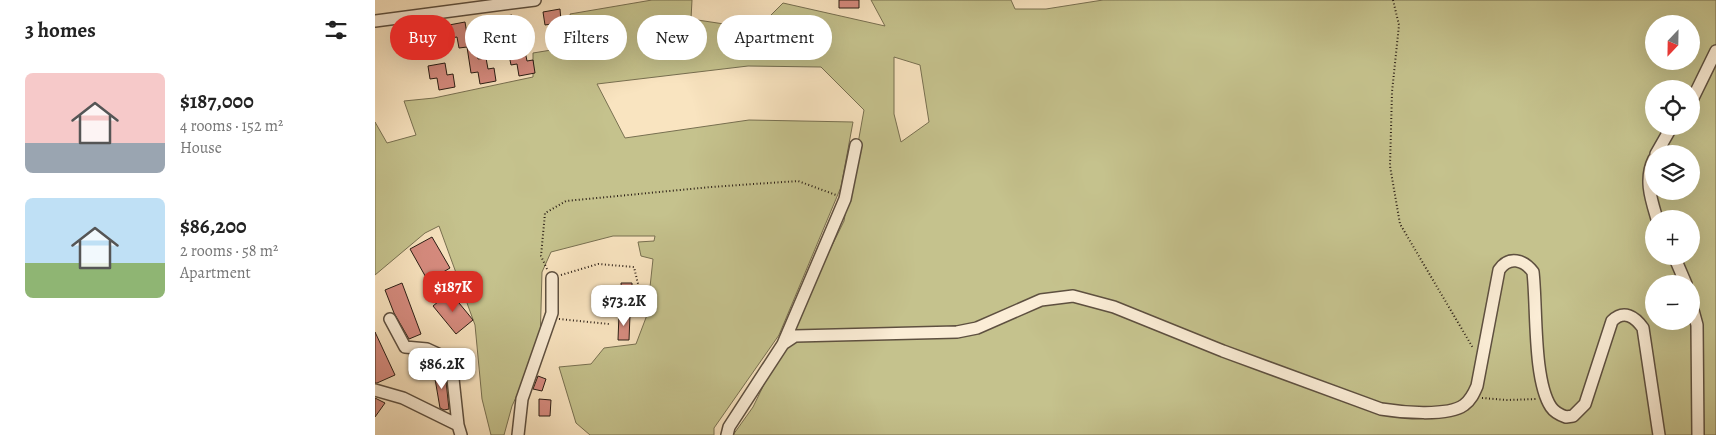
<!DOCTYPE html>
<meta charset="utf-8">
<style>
body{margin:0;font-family:Alegreya,serif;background:#f2f2f2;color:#222;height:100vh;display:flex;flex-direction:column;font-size:19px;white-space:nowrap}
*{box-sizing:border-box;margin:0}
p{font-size:16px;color:#767676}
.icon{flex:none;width:28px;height:28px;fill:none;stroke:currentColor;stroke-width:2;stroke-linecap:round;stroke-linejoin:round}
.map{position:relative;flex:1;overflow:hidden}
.details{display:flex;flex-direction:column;background:#fff;width:375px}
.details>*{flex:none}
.guide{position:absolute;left:15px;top:15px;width:475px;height:45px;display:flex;gap:10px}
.needle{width:32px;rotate:202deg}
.fabs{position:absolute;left:1270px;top:15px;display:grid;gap:10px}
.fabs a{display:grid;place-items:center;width:55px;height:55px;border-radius:50%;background:#fff;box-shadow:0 5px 20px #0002;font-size:25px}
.price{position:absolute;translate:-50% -42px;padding:0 11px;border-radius:10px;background:#fff;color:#222;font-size:16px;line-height:32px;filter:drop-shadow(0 1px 2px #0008)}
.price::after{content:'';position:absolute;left:50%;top:30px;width:15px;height:11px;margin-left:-8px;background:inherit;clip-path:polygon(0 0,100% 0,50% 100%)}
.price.current{background:#d93025;color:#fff}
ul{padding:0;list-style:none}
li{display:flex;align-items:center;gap:15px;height:125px;padding:0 25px}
li span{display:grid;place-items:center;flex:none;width:140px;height:100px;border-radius:8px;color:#555}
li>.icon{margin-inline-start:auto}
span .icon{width:60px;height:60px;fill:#fffc;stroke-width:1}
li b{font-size:21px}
h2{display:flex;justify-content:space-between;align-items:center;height:60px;padding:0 25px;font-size:21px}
.tag{padding:0 18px;border-radius:22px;background:#fff;box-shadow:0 5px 20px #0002;font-size:18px;line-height:45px}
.tag.current{background:#d93025;color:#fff}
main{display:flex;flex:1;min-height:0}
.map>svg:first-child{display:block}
</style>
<main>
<section class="details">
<h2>3 homes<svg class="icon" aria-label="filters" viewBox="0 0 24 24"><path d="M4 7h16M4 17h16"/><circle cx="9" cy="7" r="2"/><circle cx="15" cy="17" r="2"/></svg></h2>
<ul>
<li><span style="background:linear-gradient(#f6c9c9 70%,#9aa5b1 0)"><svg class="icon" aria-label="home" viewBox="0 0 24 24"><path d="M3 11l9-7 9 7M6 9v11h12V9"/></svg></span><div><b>$187,000</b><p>4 rooms · 152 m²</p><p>House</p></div></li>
<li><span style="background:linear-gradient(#bfe0f5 65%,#8fb573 0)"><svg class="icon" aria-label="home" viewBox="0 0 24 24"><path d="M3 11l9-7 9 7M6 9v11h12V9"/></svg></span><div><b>$86,200</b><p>2 rooms · 58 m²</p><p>Apartment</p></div></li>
</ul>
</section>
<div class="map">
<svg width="1341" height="435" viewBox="0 0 1341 435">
<rect width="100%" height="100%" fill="#f9e4c0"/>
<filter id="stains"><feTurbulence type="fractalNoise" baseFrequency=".004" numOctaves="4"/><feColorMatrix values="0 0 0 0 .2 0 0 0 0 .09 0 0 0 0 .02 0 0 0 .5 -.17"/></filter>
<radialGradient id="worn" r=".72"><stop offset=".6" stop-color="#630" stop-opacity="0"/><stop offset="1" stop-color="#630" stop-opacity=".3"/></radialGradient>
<path fill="#c5c28d" stroke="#787051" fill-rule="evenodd" d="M277,0H317L316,19L382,29L408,3L510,26L496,0H636L640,9H671L728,0H1341V435H358L378,407L469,221L489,110L446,67L373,66L222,84L250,138L374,120L478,122L466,187L404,335L339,428V435H215L201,423L184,367L216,364L229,348L261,344L272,315L278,259L266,256L263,242L279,241L280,236H238L176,252L167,272L165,345L137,406L129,435H116L107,399L100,325L64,226L50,233L0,275V122L12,143L41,135L29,101L59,98L158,77V53L201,46L195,14ZM1279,24H1316V61H1279ZM519,57L545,65L554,122L526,142L519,114ZM1279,89H1316V126H1279ZM1279,154H1316V191H1279ZM1279,219H1316V256H1279ZM1279,284H1316V321H1279Z"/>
<path fill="#d78c80" stroke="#2b1e15" d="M464,0H484V8H464Z
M185,9L186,21L192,20L194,33L178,35L176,24L170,25L168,12Z
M137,15L139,27L145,26L152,61L158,60L160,73L144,76L142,64L136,65L129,30L123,31L121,18Z
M90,22L92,34L98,33L103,59L111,58L113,69L119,68L121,81L105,84L103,72L96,73L92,47L84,48L82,37L76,38L74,25Z
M40,28L43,42L49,41L51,53L35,56L33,44L26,46L23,31Z
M70,63L72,75L78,74L80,87L64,90L62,78L55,79L53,66Z
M57,237L75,268L53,281L35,249Z
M27,283L46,334L34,339L19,313L10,290Z
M246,283H257V293L247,294Z
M75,292L98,320L81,334L58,306Z
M244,314L255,315L254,340H243Z
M0,332L20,375L2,383H0Z
M70,372L74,409L69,410L65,408L59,373Z
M163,376L171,379L167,391L158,389Z
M0,398L10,403L0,417Z
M164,399L176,400L175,416H164Z"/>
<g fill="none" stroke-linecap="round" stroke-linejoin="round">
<g stroke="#5e5040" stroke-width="14">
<path id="minor" d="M0,21L160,0
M1316,102L1341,51
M1281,154L1297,126
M1279,159C1269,179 1276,199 1282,219
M1299,256L1311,284
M1316,303L1322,325L1323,435
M15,319L30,347L52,349L76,360L83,425
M408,344L470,199L481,145
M0,390L28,398L83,425L86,435
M143,435L147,399L177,313V278
M352,435L354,427L408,344L420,336L582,332L602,328L666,300L698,296L739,307L848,351L1006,409C1024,412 1073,417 1089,405C1096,400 1099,393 1102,386L1124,270C1134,255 1149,260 1158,272C1162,306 1158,380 1176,407C1180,413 1185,415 1191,417L1198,416L1210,404L1237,321C1249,309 1260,317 1268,328L1284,435"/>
</g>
<path stroke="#2b1e15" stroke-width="2" stroke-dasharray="1 2.5" stroke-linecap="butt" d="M1018,0L1024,25L1017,92L1015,166L1025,224L1098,348
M172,269L166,256L170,213L191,201L336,187L423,181L461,195
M186,275L223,264L259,267L264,288
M184,319L234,324
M1107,398L1132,400L1162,399"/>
<use href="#minor" stroke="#fbedd6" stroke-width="11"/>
</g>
<rect width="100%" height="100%" filter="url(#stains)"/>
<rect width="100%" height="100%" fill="url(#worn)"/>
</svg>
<div class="fabs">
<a><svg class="needle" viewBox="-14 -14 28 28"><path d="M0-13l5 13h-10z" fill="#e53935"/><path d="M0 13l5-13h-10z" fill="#767676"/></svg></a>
<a><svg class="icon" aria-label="locate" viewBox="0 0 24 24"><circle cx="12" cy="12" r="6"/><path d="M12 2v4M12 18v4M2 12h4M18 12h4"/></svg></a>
<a><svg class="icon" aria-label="layers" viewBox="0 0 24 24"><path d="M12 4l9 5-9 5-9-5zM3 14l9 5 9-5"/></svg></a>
<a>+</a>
<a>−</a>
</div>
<b class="price current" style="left:78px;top:313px">$187K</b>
<b class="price" style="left:249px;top:327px">$73.2K</b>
<b class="price" style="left:67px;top:390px">$86.2K</b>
<div class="guide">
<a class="tag current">Buy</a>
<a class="tag">Rent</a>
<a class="tag">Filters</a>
<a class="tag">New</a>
<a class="tag">Apartment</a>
</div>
</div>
</main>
